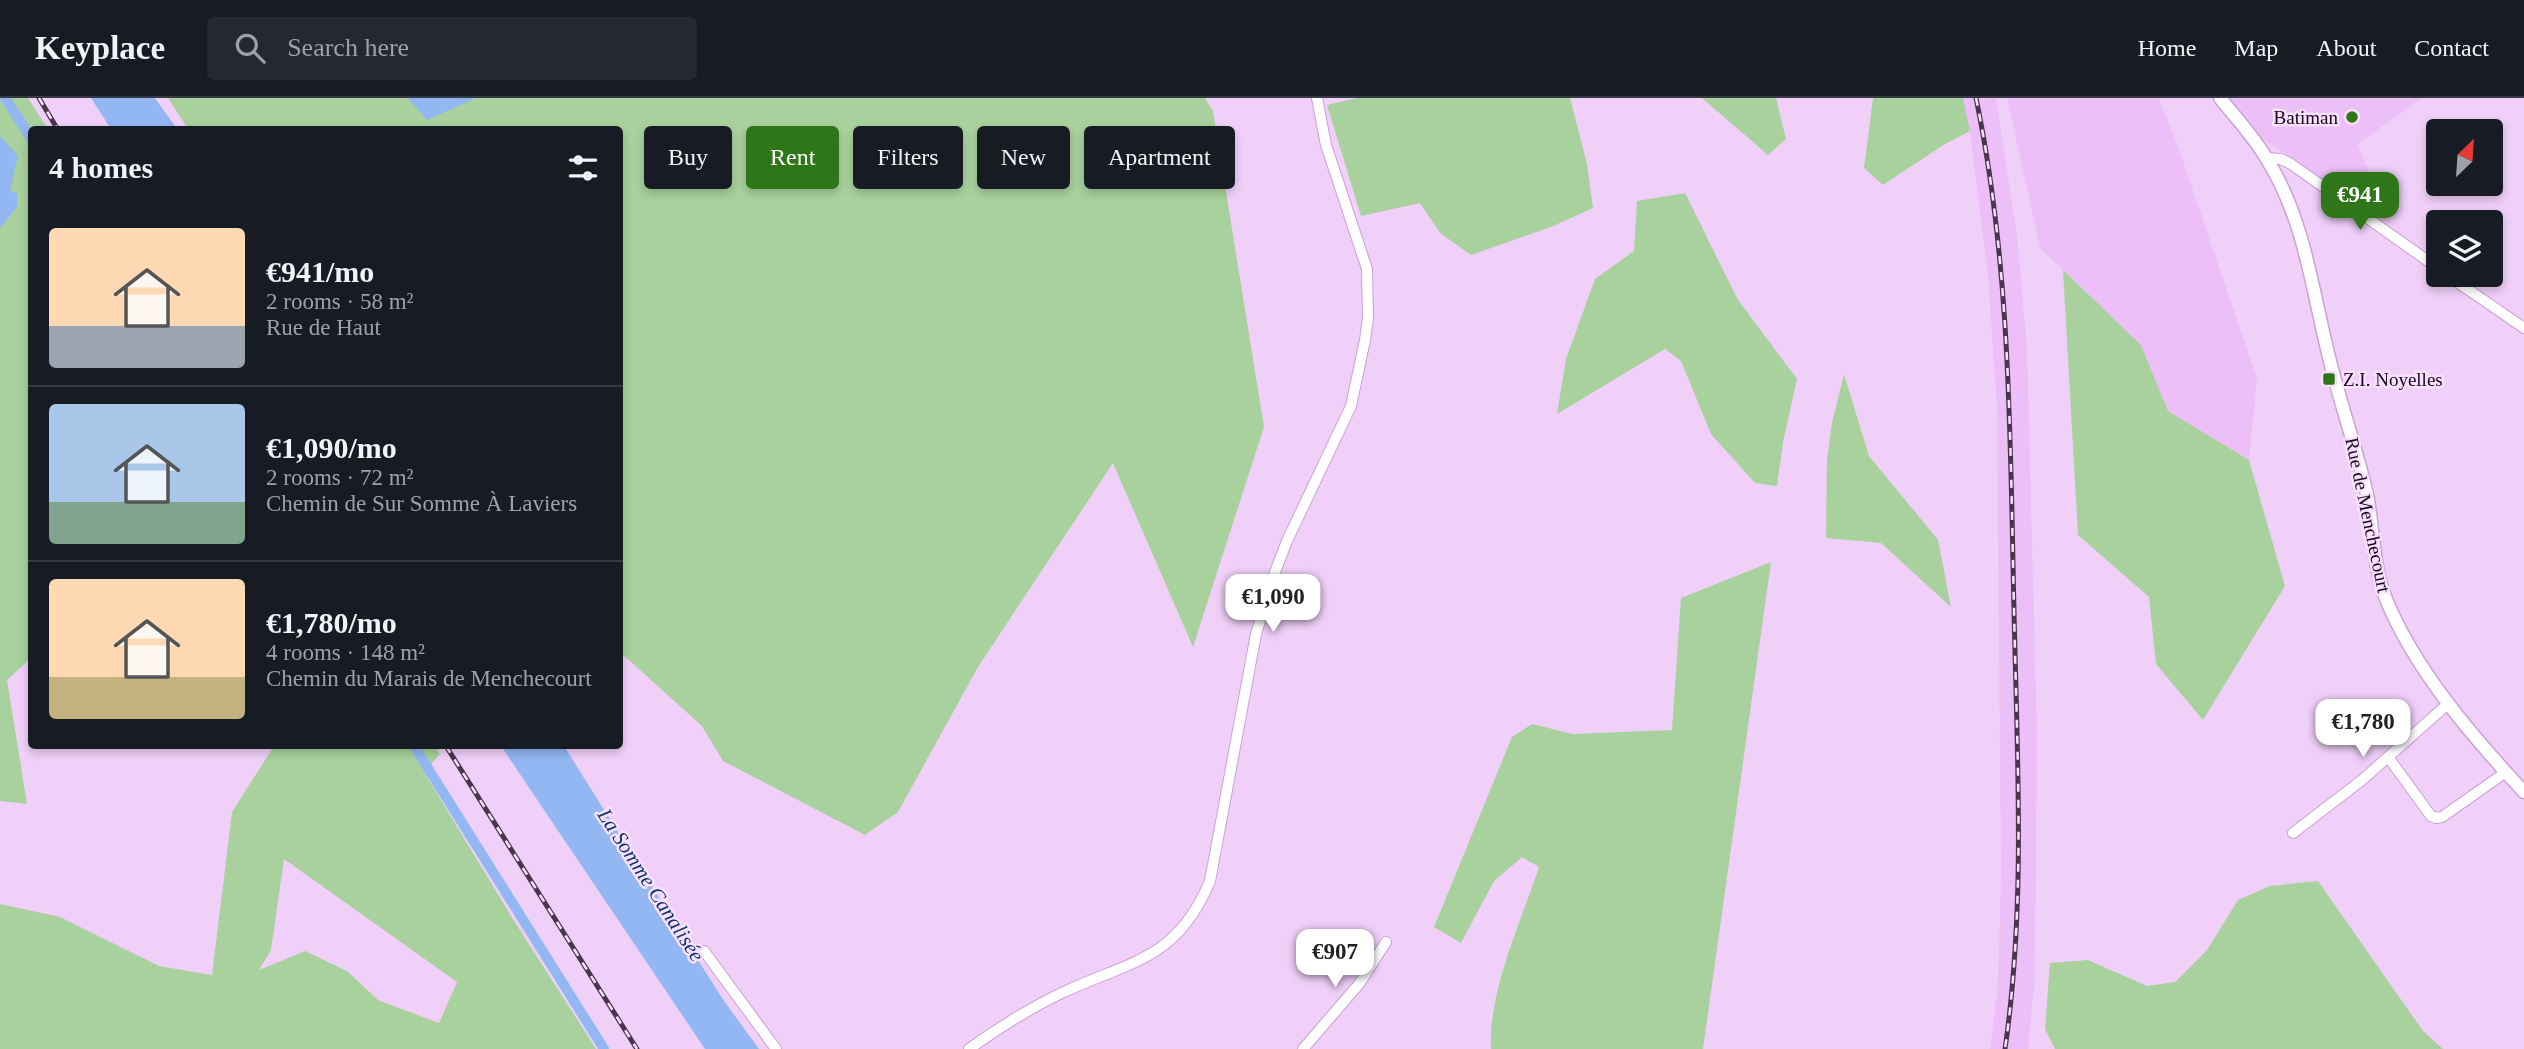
<!DOCTYPE html>
<meta charset="utf-8">
<style>
body{margin:0;font-family:Georgia,serif;background:#242831;color:#f1f3f6;height:100vh;display:flex;flex-direction:column;font-size:26px;white-space:nowrap}
*{box-sizing:border-box;margin:0}
p{font-size:23px;color:#9ea1a6}
.icon{flex:none;width:38px;height:38px;fill:none;stroke:currentColor;stroke-width:2;stroke-linecap:round;stroke-linejoin:round}
.map{position:relative;flex:1;overflow:hidden}
.details{position:absolute;left:28px;top:28px;width:595px;height:623px;display:flex;flex-direction:column;background:#171b24;border-radius:7px;box-shadow:0 4px 10px #0003}
.details>*{flex:none}
.guide{position:absolute;left:644px;top:28px;width:665px;height:63px;display:flex;gap:14px}
.needle{width:46px;rotate:25deg}
.buttons{position:absolute;left:2426px;top:21px;display:grid;gap:14px}
.buttons a{display:grid;place-items:center;width:77px;height:77px;border-radius:7px;background:#171b24;box-shadow:0 4px 10px #0003;font-size:35px}
.price{position:absolute;translate:-50% -60px;padding:0 16px;border-radius:14px;background:#fff;color:#222;font-size:23px;line-height:46px;filter:drop-shadow(0 2px 4px #0008)}
.price::after{content:'';position:absolute;left:50%;top:42px;width:21px;height:16px;margin-left:-10px;background:inherit;clip-path:polygon(0 0,100% 0,50% 100%)}
.price.on{background:#2f7618;color:#fff}
ul{padding:0;list-style:none}
li{display:flex;align-items:center;gap:21px;height:175px;padding:0 21px}
li+li{border-top:2px solid #363941}
li span{display:grid;place-items:center;flex:none;width:196px;height:140px;border-radius:7px;color:#555}
li>.icon{margin-inline-start:auto}
span .icon{width:84px;height:84px;fill:#fffc;stroke-width:1}
li b{font-size:30px}
h2{display:flex;justify-content:space-between;align-items:center;height:84px;padding:0 21px;font-size:30px}
.chip{padding:0 24px;border-radius:7px;background:#171b24;box-shadow:0 4px 10px #0003;font-size:24px;line-height:63px}
.chip.on{background:#2f7618;color:#fff}
header{display:flex;align-items:center;gap:42px;box-sizing:border-box;height:98px;padding:0 35px;background:#171b24;border-bottom:2px solid #363941}
header strong{font-size:33px}
nav{display:flex;gap:38px;margin-inline-start:auto;font-size:24px}
.search{width:490px;height:63px;background:#242831;display:flex;align-items:center;gap:18px;box-sizing:border-box;padding:0 24px;border-radius:7px;color:#9ea1a6;font-size:26px}
.map>svg:first-child{display:block}
</style>
<header>
<strong>Keyplace</strong>
<div class="search"><svg class="icon" aria-label="search" viewBox="0 0 24 24"><circle cx="10" cy="10" r="6"/><path d="M15 15l6 6"/></svg>Search here</div>
<nav><a>Home</a><a>Map</a><a>About</a><a>Contact</a></nav>
</header>
<div class="map">
<svg width="2524" height="951" viewBox="0 0 2524 951">
<rect width="100%" height="100%" fill="#f0d0f9"/>
<path fill="#edbff8" d="M1963,0H1996L2017,138L2027,249L2037,636L2035,879L2028,951H1990L1998,886L2001,777L1997,309L1988,178L1970,33Z
M2007,0H2159L2178,48L2257,281L2249,362L2168,313L2141,247L2040,150Z
M2218,0H2421L2358,46L2388,125L2263,41Z"/>
<path fill="#a8d19d" fill-rule="evenodd" d="M0,0H28L48,31L32,32L31,560L7,582L27,706L0,703Z
M168,0H1205L1213,13L1264,329L1193,549L1113,365L978,569L898,714L865,737L723,663L702,628L620,554V32L188,31Z
M1357,0H1570L1587,66L1593,110L1551,129L1471,157L1440,135L1420,105L1361,118L1327,7Z
M1702,0H1776L1786,41L1768,57Z
M1873,0H1963L1970,33L1945,46L1883,87L1864,70Z
M1685,95L1738,202L1797,281L1783,344L1777,388L1755,385L1711,336L1681,263L1665,251L1557,316L1566,261L1595,181L1634,153L1637,103Z
M2063,172L2141,247L2168,313L2249,362L2285,488L2203,622L2156,566L2149,499L2078,437Z
M1844,276L1869,358L1938,442L1951,509L1881,445L1826,440L1827,361L1832,325Z
M1771,464L1703,951H1491C1488,893 1521,824 1539,769L1522,759L1494,783L1461,845L1434,829L1512,639L1532,626L1573,636L1672,632L1681,500Z
M274,648H435L440,656L424,674L511,818L596,951H0V806L60,819L159,868L212,877L232,714ZM284,761L457,884L439,925L378,902L347,873L305,853L259,872L271,852Z
M2318,783L2423,933L2443,951H2055L2045,931L2050,865L2088,862L2147,888L2175,884L2207,852L2238,802L2270,788Z"/>
<path fill="#92b7f2" d="M91,0H155L177,31H111Z
M408,0H476L427,22Z
M0,38L18,58L10,92L17,96V109L0,130Z
M501,648H564L722,900L759,951H705Z"/>
<g fill="none" stroke-linecap="round" stroke-linejoin="round">
<path stroke="#92b7f2" stroke-width="10" d="M5,0L32,42
M414,648L604,951"/>
<g stroke="#caa2d4" stroke-width="12">
<path id="minor" d="M2267,60L2281,61L2291,66L2438,170
M2447,177L2524,230
M2388,659L2431,718L2436,720L2442,719L2506,674
M2293,735L2362,682L2449,605
M704,853L776,951
M969,951C1000,929 1031,909 1066,893C1134,862 1177,861 1210,783L1256,536L1275,474L1287,443L1351,308L1365,242L1368,220L1367,171L1326,47L1317,0
M1303,951L1359,886L1386,844"/>
</g>
<g stroke="#caa2d4" stroke-width="15">
<path id="major" d="M2220,0C2236,20 2255,40 2268,63C2305,123 2312,192 2329,259C2340,304 2355,347 2366,392C2374,427 2372,467 2386,501C2415,572 2472,638 2524,694"/>
</g>
<use href="#minor" stroke="#fff" stroke-width="10"/>
<use href="#major" stroke="#fff" stroke-width="12"/>
<g stroke="#49364e" stroke-width="5">
<path id="rail" d="M39,0L58,32
M1976,0C2011,168 2010,341 2014,512C2017,658 2026,806 2005,951
M446,648L637,951"/>
</g>
<use href="#rail" stroke="#f9e0ff" stroke-width="2.5" stroke-dasharray="8" stroke-linecap="butt"/>
</g>
<g fill="#2f7618" stroke="#f9e0ff" stroke-width="2.5">
<circle cx="2352" cy="19" r="7"/>
<rect x="2322" y="274" width="14" height="14" rx="3.5"/>
</g>
<g text-anchor="middle" dominant-baseline="central" stroke-width="5" stroke-linejoin="round" paint-order="stroke">
<g font-size="19" fill="#16081a" stroke="#f9e0ff" text-anchor="end">
<text x="2338" y="19">Batiman</text>
<text x="2343" y="281" text-anchor="start">Z.I. Noyelles</text>
</g>
<g font-size="19" fill="#16081a" stroke="#f9e0ff">
<text transform="translate(2368 417) rotate(78)">Rue de Menchecourt</text>
</g>
<g font-size="21" font-style="italic" fill="#0a3372" stroke="#f9e0ff">
<text transform="translate(651 787) rotate(57)">La Somme Canalisée</text>
</g>
</g>
</svg>
<div class="buttons">
<a><svg class="needle" viewBox="-14 -14 28 28"><path d="M0-13l5 13h-10z" fill="#e53935"/><path d="M0 13l5-13h-10z" fill="#9ea1a6"/></svg></a>
<a><svg class="icon" aria-label="layers" viewBox="0 0 24 24"><path d="M12 4l9 5-9 5-9-5zM3 14l9 5 9-5"/></svg></a>
</div>
<b class="price on" style="left:2360px;top:134px">€941</b>
<b class="price" style="left:1273px;top:536px">€1,090</b>
<b class="price" style="left:2363px;top:661px">€1,780</b>
<b class="price" style="left:1335px;top:891px">€907</b>
<div class="guide">
<a class="chip">Buy</a>
<a class="chip on">Rent</a>
<a class="chip">Filters</a>
<a class="chip">New</a>
<a class="chip">Apartment</a>
</div>
<section class="details">
<h2>4 homes<svg class="icon" aria-label="filters" viewBox="0 0 24 24"><path d="M4 7h16M4 17h16"/><circle cx="9" cy="7" r="2"/><circle cx="15" cy="17" r="2"/></svg></h2>
<ul>
<li><span style="background:linear-gradient(#ffd9b3 70%,#9aa5b1 0)"><svg class="icon" aria-label="home" viewBox="0 0 24 24"><path d="M3 11l9-7 9 7M6 9v11h12V9"/></svg></span><div><b>€941/mo</b><p>2 rooms · 58 m²</p><p>Rue de Haut</p></div></li>
<li><span style="background:linear-gradient(#a9c7e8 70%,#7fa58c 0)"><svg class="icon" aria-label="home" viewBox="0 0 24 24"><path d="M3 11l9-7 9 7M6 9v11h12V9"/></svg></span><div><b>€1,090/mo</b><p>2 rooms · 72 m²</p><p>Chemin de Sur Somme À Laviers</p></div></li>
<li><span style="background:linear-gradient(#ffd9b3 70%,#c2b280 0)"><svg class="icon" aria-label="home" viewBox="0 0 24 24"><path d="M3 11l9-7 9 7M6 9v11h12V9"/></svg></span><div><b>€1,780/mo</b><p>4 rooms · 148 m²</p><p>Chemin du Marais de Menchecourt</p></div></li>
</ul>
</section>
</div>
